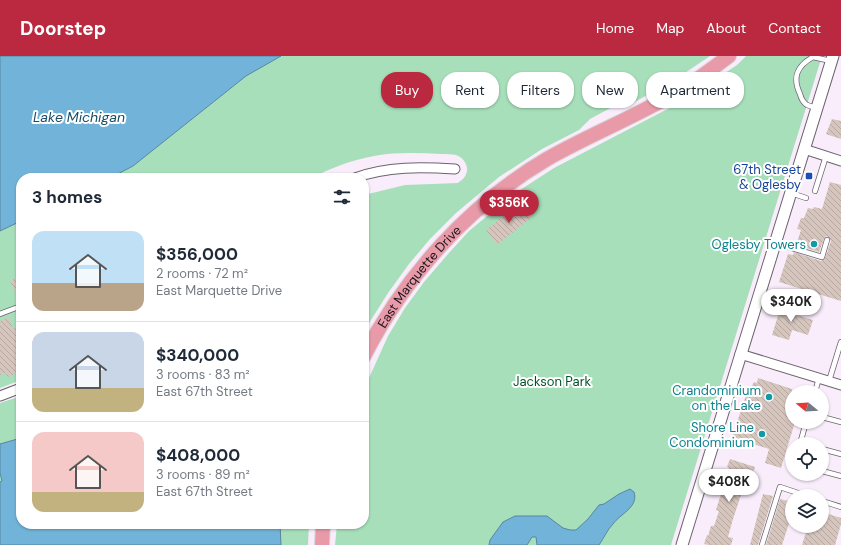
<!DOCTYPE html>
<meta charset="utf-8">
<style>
body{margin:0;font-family:"DM Sans",sans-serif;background:#f6f6f7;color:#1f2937;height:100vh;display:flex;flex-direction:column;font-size:15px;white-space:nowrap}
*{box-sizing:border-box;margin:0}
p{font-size:13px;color:#747a83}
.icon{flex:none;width:22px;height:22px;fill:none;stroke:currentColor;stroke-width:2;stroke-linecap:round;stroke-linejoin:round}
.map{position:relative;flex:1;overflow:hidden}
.side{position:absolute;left:16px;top:117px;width:353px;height:356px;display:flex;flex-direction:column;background:#fff;border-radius:16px;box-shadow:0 1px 3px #0004}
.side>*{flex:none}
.banner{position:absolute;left:381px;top:16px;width:380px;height:36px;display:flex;gap:8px}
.needle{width:26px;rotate:288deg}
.buttons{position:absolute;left:785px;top:329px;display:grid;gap:8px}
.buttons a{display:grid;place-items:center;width:44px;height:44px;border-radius:50%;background:#fff;box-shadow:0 1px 3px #0004;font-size:20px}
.price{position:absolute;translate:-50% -34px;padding:0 9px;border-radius:14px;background:#fff;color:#222;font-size:13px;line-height:26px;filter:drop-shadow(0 1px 2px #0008)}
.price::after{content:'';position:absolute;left:50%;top:24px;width:12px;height:9px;margin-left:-6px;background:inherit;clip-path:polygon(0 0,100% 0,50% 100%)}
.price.on{background:#ba293f;color:#fff}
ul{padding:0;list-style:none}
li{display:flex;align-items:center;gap:12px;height:100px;padding:0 16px}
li+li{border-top:1px solid #e0e1e3}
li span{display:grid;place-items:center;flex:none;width:112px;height:80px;border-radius:12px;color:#555}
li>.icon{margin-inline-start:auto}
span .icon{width:48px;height:48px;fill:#fffc;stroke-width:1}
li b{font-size:17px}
h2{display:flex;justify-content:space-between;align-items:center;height:48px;padding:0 16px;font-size:17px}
.pill{padding:0 14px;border-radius:16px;background:#fff;box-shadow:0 1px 3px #0004;font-size:14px;line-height:36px}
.pill.on{background:#ba293f;color:#fff}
header{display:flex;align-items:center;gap:24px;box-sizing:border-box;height:56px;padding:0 20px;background:#ba293f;color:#fff}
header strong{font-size:19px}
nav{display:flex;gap:22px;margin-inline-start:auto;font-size:14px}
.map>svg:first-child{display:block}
</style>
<header>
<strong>Doorstep</strong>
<nav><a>Home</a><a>Map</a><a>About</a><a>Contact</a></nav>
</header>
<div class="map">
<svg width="841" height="489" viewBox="0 0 841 489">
<defs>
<pattern id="building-back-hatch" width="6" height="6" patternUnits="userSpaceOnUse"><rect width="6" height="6" fill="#d6c5bd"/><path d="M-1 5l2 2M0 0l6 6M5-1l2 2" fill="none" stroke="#b7a8a2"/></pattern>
</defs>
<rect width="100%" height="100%" fill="#f9edfb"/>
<path fill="#a7dfba" d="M281,0H710L673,25L629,49L618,48L590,63L579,74L542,93L499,121L456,157L430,183L409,208L388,237L364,275V139L405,129L458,127C462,124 466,121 467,115C468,109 463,101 456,99C452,98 446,98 441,98C419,97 396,96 374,100C352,104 331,112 311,122H110L133,110L246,20Z
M746,0H822L671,489H335L337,468H364V333L388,280L405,252L424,226L448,198L469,175L514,138L554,112L683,45L737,9Z
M21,165V324L0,332V175Z
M21,340V468H309L308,489H0V347Z"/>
<path fill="#72b4d9" stroke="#5885a0" d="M0,0H281L246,20L133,110L110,122H21V165L0,175Z
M21,382V468H280L281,489H0V426L2,425L0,417V388Z
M630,433L634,436C639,451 620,458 613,468C607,474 604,482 599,489H537L536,481H532L527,489H489L490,484L503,466L515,460H547L563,472L570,474H576L588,463L599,449L604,448L619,438Z"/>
<path fill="url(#building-back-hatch)" d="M832,63L841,65V83L826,78Z
M830,126L841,129V245L779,226L788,198L793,199L794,196L821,205L825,202L831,185L828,181L826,180L824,183L819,196L796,189L801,174L797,173L801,162H804L808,152L813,153L814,151L822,153Z
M520,147L532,161L497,189L486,174Z
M21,219V246H20L10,225Z
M782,247L799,252L797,259L813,264L808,279L792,274L789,284L772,279Z
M9,261L13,273L21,269V316L7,321L6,317L0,319V265Z
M758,322L792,333V366H795L781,412L765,407L769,393L750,387L749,391L731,385L749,330H752L754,326L757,327Z
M730,403L755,411L751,423L748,422L745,430H744L733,463L728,481L733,482L731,489H709L704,488L707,479L708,480L711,470H714L719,455L716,454L729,412L727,411Z
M763,438L773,440L758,489H750Z
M780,443L792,446V458L782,489H766Z
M822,456L841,462V468L835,489H802L808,470H822Z"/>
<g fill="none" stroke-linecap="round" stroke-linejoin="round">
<g stroke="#6d636f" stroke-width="6">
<path id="service" d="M816,52C813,51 810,50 807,49C804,47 801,42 800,38C792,21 797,10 813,1L831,5
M815,135L826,100
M791,137L806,142
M775,187L822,201L827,184
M0,258L21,250
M829,325L841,286
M815,336L819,322
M822,361L841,366
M800,388L806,366
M822,393L841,398
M822,415L841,420
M822,445L841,451
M762,489L780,431L807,440"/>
</g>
<g stroke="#6d636f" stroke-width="11">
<path id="minor" d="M804,93L841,105
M355,122C387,110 422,111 455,113
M740,298L841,329
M0,340L21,332"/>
</g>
<g stroke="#6d636f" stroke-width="13">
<path id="tertiary" d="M682,489L833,0"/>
</g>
<g stroke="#d6d5d6" stroke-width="16">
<g id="primary">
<path id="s1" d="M364,300C405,220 469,149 547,103C589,79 635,61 677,36C695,26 712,13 729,0"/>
<path d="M322,489L323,468"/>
</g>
</g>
<use href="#service" stroke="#fff" stroke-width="4.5"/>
<use href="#minor" stroke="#fff" stroke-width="9"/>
<use href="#tertiary" stroke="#fff" stroke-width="11"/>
<use href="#primary" stroke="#e89aa9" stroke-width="14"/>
</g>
<rect fill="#1a4fb4" stroke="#fff" stroke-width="1.5" x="805" y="116" width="8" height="8" rx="2"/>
<g fill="#0f9aa8" stroke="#fff" stroke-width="1.5">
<circle cx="814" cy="188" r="4"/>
<circle cx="769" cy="341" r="4"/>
<circle cx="762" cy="378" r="4"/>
</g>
<g text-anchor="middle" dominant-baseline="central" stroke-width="4" stroke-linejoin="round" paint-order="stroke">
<g font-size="13" fill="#164399" stroke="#fff" text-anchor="end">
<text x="801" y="113">67th Street<tspan x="801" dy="15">&amp; Oglesby</tspan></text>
</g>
<g font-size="13" fill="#0d838f" stroke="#fff" text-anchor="end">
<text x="806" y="188">Oglesby Towers</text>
<text x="761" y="334">Crandominium<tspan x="761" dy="15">on the Lake</tspan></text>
<text x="754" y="371">Shore Line<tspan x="754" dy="15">Condominium</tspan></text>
</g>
<g font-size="13" fill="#1a161a" stroke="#fff">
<text stroke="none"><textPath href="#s1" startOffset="97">East Marquette Drive</textPath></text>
</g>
<g font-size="13" fill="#03512c" stroke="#fff">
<text x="552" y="325">Jackson Park</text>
</g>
<g font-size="14" font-style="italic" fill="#184d67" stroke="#fff">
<text x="79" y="61">Lake Michigan</text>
</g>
</g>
</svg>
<div class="buttons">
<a><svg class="needle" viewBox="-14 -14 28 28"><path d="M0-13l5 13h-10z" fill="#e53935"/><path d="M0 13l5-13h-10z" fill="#747a83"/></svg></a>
<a><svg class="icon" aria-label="locate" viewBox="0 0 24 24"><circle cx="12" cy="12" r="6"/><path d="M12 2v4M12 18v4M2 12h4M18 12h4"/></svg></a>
<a><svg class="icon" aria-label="layers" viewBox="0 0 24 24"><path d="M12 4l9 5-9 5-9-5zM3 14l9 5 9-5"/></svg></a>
</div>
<b class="price on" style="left:509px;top:168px">$356K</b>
<b class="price" style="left:791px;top:267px">$340K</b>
<b class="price" style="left:729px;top:447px">$408K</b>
<div class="banner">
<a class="pill on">Buy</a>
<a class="pill">Rent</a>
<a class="pill">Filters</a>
<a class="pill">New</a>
<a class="pill">Apartment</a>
</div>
<section class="side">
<h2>3 homes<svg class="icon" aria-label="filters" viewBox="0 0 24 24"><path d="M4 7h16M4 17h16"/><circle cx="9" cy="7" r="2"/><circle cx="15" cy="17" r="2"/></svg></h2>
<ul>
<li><span style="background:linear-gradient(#bfe0f5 65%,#b9a48a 0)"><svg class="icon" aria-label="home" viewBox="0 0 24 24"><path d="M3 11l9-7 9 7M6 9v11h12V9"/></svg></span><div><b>$356,000</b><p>2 rooms · 72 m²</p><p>East Marquette Drive</p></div></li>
<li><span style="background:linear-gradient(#c9d6e8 70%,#c2b280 0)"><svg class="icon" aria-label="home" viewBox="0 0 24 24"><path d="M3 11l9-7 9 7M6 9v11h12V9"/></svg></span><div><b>$340,000</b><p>3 rooms · 83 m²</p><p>East 67th Street</p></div></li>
<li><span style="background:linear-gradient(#f6c9c9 75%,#c2b280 0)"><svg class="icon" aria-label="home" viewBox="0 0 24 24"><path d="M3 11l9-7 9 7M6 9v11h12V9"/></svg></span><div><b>$408,000</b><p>3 rooms · 89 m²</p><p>East 67th Street</p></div></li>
</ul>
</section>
</div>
